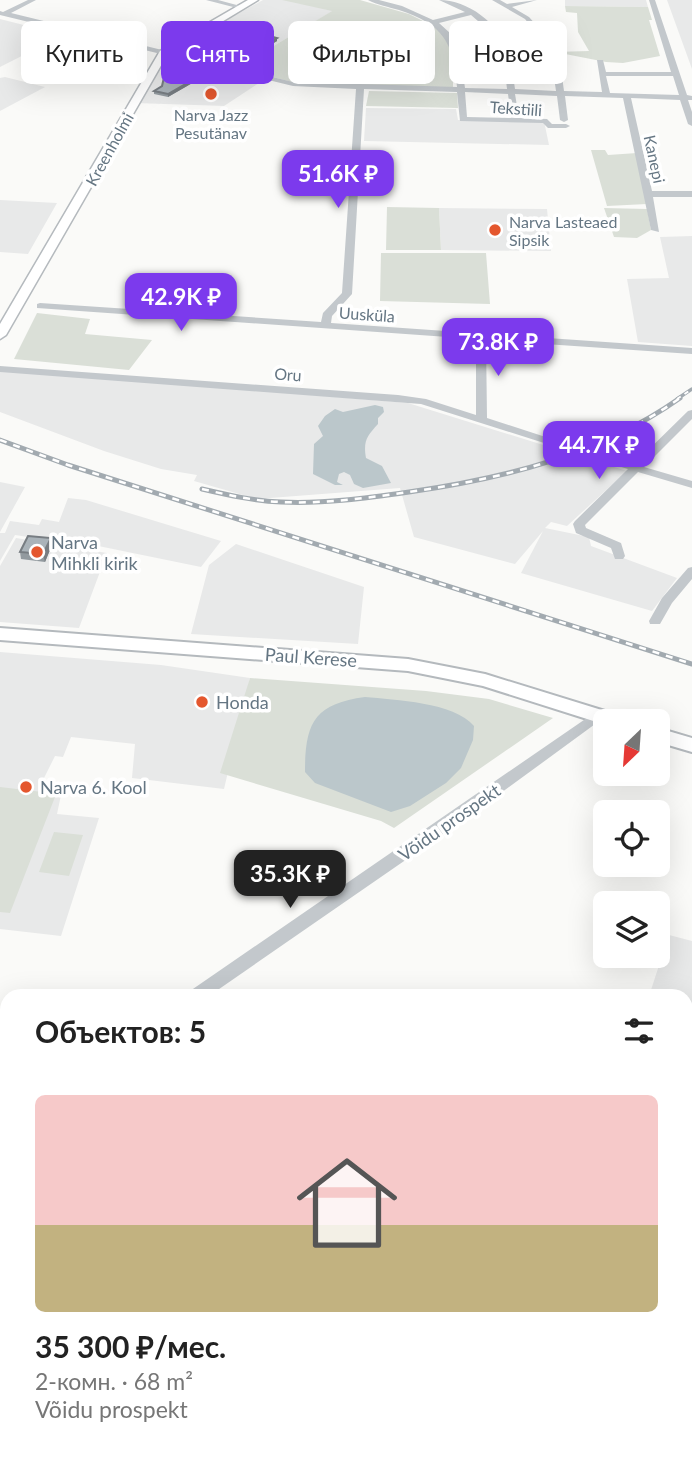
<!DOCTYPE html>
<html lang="ru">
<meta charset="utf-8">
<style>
body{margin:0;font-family:Lato,sans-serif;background:#f2f2f2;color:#222;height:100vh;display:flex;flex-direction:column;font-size:26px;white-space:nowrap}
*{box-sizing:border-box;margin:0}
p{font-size:23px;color:#767676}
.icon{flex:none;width:38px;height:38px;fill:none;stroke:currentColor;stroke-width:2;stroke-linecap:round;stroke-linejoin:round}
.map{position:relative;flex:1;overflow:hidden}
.drawer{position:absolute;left:0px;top:989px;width:693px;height:471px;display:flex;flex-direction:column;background:#fff;border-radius:21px 21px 0 0;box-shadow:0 7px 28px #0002}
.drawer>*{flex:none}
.top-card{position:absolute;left:21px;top:21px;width:651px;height:63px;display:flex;gap:14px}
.needle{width:46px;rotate:205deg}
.fabs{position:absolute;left:593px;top:709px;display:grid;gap:14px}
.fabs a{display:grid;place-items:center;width:77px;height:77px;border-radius:10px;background:#fff;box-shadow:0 7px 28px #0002;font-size:35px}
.price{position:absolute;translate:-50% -60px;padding:0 16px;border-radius:14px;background:#7c3aed;color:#fff;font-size:23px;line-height:46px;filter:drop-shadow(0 2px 4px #0008)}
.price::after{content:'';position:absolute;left:50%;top:42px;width:21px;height:16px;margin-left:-10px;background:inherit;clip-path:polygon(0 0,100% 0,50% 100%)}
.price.selected{background:#222;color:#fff}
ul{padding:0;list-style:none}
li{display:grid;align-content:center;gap:14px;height:371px;padding:0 35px}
li span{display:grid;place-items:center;height:217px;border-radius:10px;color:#555}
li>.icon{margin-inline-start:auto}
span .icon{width:126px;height:126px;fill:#fffc;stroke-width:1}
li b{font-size:30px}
h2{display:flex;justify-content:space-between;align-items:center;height:84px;padding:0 35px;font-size:30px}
.tag{padding:0 24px;border-radius:10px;background:#fff;box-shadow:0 7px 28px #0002;font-size:24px;line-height:63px}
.tag.selected{background:#7c3aed;color:#fff}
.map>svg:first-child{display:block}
</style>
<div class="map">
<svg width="692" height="1458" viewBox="0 0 692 1458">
<rect width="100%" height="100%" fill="#fafaf8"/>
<path fill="#e8e9e9" d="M263,0H351L237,68L170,51Z
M565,0H646L648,7L565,6Z
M667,0H692V69Z
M0,19L63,35L0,67Z
M179,63L259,83L224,106L135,103L162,65Z
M5,77L45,87L0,111V78Z
M366,108L456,109L458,120L544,121L549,145L364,141Z
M0,200L57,203L28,254L0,252Z
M439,208L547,209L551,251L441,250Z
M692,236V346L638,342L627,279L669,278L660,237Z
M0,369L408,403L627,471L567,526L551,522L545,528L589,537L591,546L677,578L652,611L521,573L543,531L515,564L414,537L400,488L257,499L194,481L197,475L161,469L104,451L0,412Z
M0,482L25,487L0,532Z
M68,498L86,500L221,541L201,567L69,540L67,543L15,535L0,561V533H5L10,521L39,525L42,519L59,522Z
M16,538L107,553L79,628L0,622V566Z
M236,544L364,587L358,644L191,634L209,565Z
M0,652L161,665L250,678L224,789L132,778L135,744L71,737L63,757L55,756L43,780L61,795L57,814L99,818L61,936L0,929Z
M669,935L692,941V1275L686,1273V996H649Z"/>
<path fill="#dadfd7" d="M282,0H360L409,14L439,29L454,50L456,71L452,72L458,74L457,81L453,82V88L296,83L237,68L332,11Z
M565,6L648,7L652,20H649L660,56L623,63L606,62L555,52L589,51L578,32L577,13L566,12Z
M369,91L457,93L458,108L366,106Z
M591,150H605L608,155L637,153L647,204L607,206Z
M387,207L439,208L441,250H386Z
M604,208L647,209L651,230L637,238L614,237Z
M381,253H486L490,304L380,301Z
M37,313L90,319L85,334L152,340L129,370L14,359Z
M250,678L426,691L489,699L553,718L394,828L381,821L220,773Z
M0,787L51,793L55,797L10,913L0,912Z
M54,832L83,835L69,876L39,872Z
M549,1453L564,1458H404L389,1453Z"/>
<path fill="#bbc7cb" d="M375,405L383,407L384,412L378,418V424C367,436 363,441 366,458L382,466L391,483L363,488L354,484L350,475L344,472L339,474L337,482L343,485H335L313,474L314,444L323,436L318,426L325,416L335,409L343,412Z
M365,697C395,700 454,702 474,726L473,740L461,768L446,783L410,806L391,812L315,783L305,772C305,723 314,704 365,697Z"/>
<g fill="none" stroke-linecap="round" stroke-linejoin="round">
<g stroke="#b5babe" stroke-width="3">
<path id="major" d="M248,0H258L167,55L6,335L0,339V324L160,51Z"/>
</g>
<g stroke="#b4b9bd" stroke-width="4">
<path id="highway" d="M0,628L408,659L485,674L621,716L624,721H606V725L483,686L408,671L0,640Z
M658,728L692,738V752L658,742Z"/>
</g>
<path fill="#c3c8cc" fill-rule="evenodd" d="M28,0H36L11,13L293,82L457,87C453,42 444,25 399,10C389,7 377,5 368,0H379L402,6L433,20L465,12L439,0C468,0 498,23 508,50L547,51L548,47L525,19L492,0H500L507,4L537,0L512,7L529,17L556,47L554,52L559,55L564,91L602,92L597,60H603L606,72H671L649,0H655L687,95L692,96V100H688L692,112V126L688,124L680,100L631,98L652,191H692V197H653L659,232L651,230L623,98L565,96L568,120L564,122L560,120L557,96L515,94L519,118L547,119L552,124H566L570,126L566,128H548L543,123L460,121L457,92L364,89L352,294L332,316L331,323L692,348V354L486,340L487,418L570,445L572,447L566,450L421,404L0,372V366L398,395L426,399L476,415V339L37,308V304L40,303L321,322L323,313L342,293L356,89L293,86L0,15V11L3,12ZM471,15L493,34L501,50H459L451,34L439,23ZM460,54L503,55L507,89L465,88ZM510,55L551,56L556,91L515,89ZM606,76H673L679,95L610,93ZM465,92L508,94L511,118L467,117Z
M206,0H218L244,7L241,9Z
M692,410V419L644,467L692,481V488L638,472L585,525L586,528L621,543L625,556L623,559H615L611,548L576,533L573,524L575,521L628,469L585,456V452H593L634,464L688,411Z
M692,567V579L672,603L660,624H650L649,621L662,598L688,568Z
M597,711L604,716L602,719L475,812L209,996H188L190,991Z
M7,1117V1134L0,1137V1120Z"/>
<use href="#major" fill="#fff" fill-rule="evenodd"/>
<use href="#highway" fill="#fff" fill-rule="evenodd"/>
<g stroke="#a2aab0" stroke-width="3.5">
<path id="rail-far1" d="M677,399L692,389"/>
</g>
<g stroke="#a2aab0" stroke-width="5">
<path id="rail" d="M0,440L68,465L692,664
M202,489C228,495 254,501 281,502C324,504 367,498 409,492C506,478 599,455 680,398"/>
</g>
<use href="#rail-far1" stroke="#fff" stroke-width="2" stroke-dasharray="4.5" stroke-linecap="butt"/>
<use href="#rail" stroke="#fff" stroke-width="2.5" stroke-dasharray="7" stroke-linecap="butt"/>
</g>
<path fill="#929a9f" d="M277,38V41L252,56L205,45L204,42Z
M404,66L413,71V83L336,81V69Z
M201,78L168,97L154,94V91L162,86Z
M51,538L52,545L45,562L21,559L20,552Z
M686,1122L692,1124V1151L686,1149Z
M686,1191L692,1193V1237L686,1235Z"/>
<path fill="#777d82" d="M277,38V41L252,56L251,53Z
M201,75V78L168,97V94Z
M51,538L52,545L45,562L43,554Z"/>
<path fill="#aab3b9" stroke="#777d82" stroke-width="2" d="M233,26L277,38L251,53L204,42Z
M366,55L404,59L403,65L413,71L336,69L340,58Z
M174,68L201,75L168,94L154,91L162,86L165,73Z
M28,536L51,538L43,554L20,552Z
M686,1122L692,1124V1147L686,1145Z
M686,1191L692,1193V1234L686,1232Z
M127,1452H146L160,1458H125Z
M315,1453L327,1458H314Z
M329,1454L338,1458H327Z"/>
<g fill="#e4572e" stroke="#fff" stroke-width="2.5">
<circle cx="211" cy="94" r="7"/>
<circle cx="495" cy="230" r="7"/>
<circle cx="37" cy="552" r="7"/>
<circle cx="202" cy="702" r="7"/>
<circle cx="26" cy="787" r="7"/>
</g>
<g text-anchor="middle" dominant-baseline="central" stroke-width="7" stroke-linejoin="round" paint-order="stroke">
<g font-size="16" fill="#657683" stroke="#fff">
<text transform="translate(516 108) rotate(4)">Tekstiili</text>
<text transform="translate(109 149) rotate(-61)">Kreenholmi</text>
<text transform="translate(655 159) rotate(78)">Kanepi</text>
<text transform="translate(367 314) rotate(4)">Uusküla</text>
<text transform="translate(288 374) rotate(4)">Oru</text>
</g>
<g font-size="16" fill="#657683" stroke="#fff">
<text x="211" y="114">Narva Jazz<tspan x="211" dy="18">Pesutänav</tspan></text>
<text x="509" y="221" text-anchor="start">Narva Lasteaed<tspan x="509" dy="18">Sipsik</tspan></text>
</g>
<g font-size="18" fill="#657683" stroke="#fff" text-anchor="start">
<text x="51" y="542">Narva<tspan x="51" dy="21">Mihkli kirik</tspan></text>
<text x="216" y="702">Honda</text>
<text x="40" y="787">Narva 6. Kool</text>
</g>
<g font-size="18" fill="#657683" stroke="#fff">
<text transform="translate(311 657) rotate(4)">Paul Kerese</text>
<text transform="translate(449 822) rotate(-35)">Võidu prospekt</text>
</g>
</g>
</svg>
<div class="fabs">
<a><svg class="needle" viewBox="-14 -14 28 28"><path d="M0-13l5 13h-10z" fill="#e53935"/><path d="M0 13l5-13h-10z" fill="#767676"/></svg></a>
<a><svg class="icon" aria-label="locate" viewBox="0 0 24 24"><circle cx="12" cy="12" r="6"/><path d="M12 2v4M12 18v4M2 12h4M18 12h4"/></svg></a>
<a><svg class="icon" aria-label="layers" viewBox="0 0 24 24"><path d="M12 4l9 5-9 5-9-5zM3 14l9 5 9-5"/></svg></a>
</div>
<b class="price" style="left:338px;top:210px">51.6K ₽</b>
<b class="price" style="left:181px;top:333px">42.9K ₽</b>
<b class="price" style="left:498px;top:378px">73.8K ₽</b>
<b class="price" style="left:599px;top:481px">44.7K ₽</b>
<b class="price selected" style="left:290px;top:910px">35.3K ₽</b>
<div class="top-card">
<a class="tag">Купить</a>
<a class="tag selected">Снять</a>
<a class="tag">Фильтры</a>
<a class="tag">Новое</a>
</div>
<section class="drawer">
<h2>Объектов: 5<svg class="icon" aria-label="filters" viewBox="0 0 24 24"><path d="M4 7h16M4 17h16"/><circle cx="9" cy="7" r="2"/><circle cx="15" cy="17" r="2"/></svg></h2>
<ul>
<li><span style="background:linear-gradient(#f6c9c9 60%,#c2b280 0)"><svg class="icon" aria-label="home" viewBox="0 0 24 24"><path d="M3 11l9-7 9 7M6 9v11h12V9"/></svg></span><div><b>35 300 ₽/мес.</b><p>2-комн. · 68 m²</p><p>Võidu prospekt</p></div></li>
</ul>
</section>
</div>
